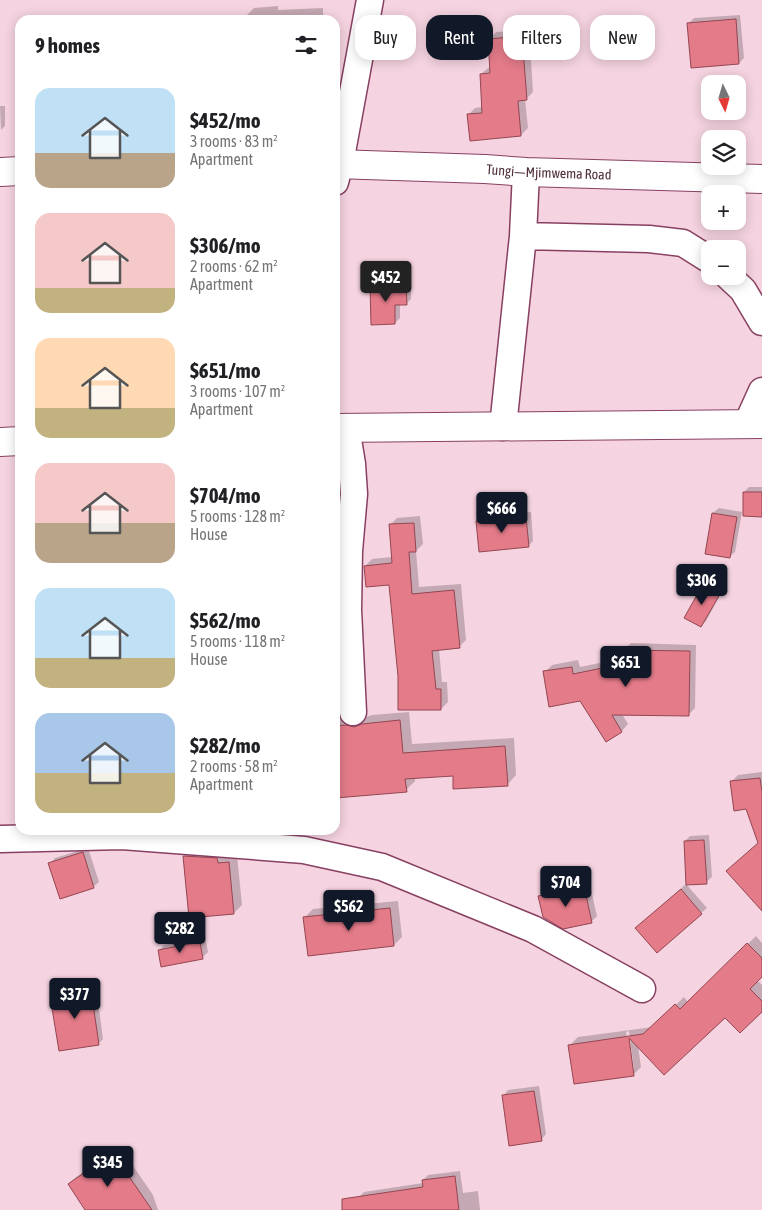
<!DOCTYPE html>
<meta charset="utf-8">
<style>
body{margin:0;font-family:"Asap Condensed",sans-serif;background:#f6f6f6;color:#202124;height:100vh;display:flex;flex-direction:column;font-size:19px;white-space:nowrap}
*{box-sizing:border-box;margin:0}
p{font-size:16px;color:#757577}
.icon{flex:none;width:28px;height:28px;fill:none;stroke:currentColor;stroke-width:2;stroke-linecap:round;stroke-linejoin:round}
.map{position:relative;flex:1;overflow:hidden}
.details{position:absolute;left:15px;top:15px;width:325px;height:820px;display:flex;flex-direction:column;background:#fff;border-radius:15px;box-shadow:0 2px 12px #0003}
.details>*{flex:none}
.banner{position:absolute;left:355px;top:15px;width:331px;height:45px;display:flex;gap:10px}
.needle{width:32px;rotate:175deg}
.buttons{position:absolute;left:701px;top:75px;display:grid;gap:10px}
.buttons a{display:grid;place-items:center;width:45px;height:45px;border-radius:10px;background:#fff;box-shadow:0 2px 12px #0003;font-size:25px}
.price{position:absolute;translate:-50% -42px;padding:0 11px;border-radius:5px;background:#111827;color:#fff;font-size:16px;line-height:32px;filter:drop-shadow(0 1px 2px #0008)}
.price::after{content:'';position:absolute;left:50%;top:30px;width:15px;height:11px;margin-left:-8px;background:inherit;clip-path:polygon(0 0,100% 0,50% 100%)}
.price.selected{background:#222;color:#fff}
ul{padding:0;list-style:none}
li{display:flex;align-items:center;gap:15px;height:125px;padding:0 20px}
li span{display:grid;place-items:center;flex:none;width:140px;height:100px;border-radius:15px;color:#555}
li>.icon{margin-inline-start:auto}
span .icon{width:60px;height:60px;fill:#fffc;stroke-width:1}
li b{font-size:21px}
h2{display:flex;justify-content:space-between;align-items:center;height:60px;padding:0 20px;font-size:21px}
.tag{padding:0 18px;border-radius:15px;background:#fff;box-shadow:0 2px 12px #0003;font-size:18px;line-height:45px}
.tag.selected{background:#111827;color:#fff}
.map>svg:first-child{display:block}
</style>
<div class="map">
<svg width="762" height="1210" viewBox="0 0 762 1210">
<rect width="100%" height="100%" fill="#f5d3e0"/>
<path fill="#0003" fill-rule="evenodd" d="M278,6V10L323,8V20H247L246,16L254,8Z
M740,15L744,58L739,63L688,24L694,18Z
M529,30L533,92L526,99H525L528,128L521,135L468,115L475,108L483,107L481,74L488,68L491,67L489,39L496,32Z
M0,106H5V126L1,130Z
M411,279V299L406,304H400V318L395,323L371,285L376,280Z
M749,487H762V516L744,492Z
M719,508L742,512L735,552L729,557L713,513Z
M531,512L533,541L528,546L478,522L483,516Z
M420,516L423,544L416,551L419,587L461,584L466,640L459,647L439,649L442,682H447L448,702L441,709L399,676L390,584L365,566L372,559L392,557L390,525L397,518Z
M709,580L724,588L706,621L701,626L704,585Z
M344,640L364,718L372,715L409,712L412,744L514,738L516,775L507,785L454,775L415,777V781L406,790L335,797V641Z
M631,643L696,645L695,708L688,715L622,714L628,724L622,731L606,741L580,700L545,672L552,665L578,660L580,667L624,658V650Z
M762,772V899L760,842L747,808L731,782L738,775Z
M709,835L712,877L706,882L685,841L690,836Z
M88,848L99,882L93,887L50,864L55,858Z
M192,849L237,855L242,905L234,913L184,856Z
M589,882L590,884L544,894V896L590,886L597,916L591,922L540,896L545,891Z
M686,884L707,908L657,951L642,923Z
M398,901L402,937L394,945L305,917L313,909Z
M756,936L762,943V975L757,980L762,985V1010L725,1016L638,1046L641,1067L633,1075L570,1045L578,1037L653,1027L684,997L688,1002ZM629,1031L634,1070H632L626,1032Z
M205,937L208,952L203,957L162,966L159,951L164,945Z
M96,986L103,1039L98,1044L52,997L57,991Z
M539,1086L546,1134L541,1140L503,1096L508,1090Z
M120,1147L153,1195L158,1210H87L69,1184L76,1177Z
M460,1171L463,1193L478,1191L480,1210H361L359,1197L364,1192L423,1183V1180L428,1175Z"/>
<path fill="#e47b89" stroke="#944651" d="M736,19L739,64L691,68L687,23Z
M522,36L527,100L518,101L521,136L470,141L467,114L482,113L480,74L490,73L488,39Z
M406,284L407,305H395V324L371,325L370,285Z
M743,492H762V517L743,516Z
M712,513L737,517L730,558L705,554Z
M526,517L529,547L479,552L476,521Z
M414,523L416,552H409L412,594L454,590L460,648L432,651L436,689H441V710H398V676L389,585L366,587L364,566L392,563L389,524Z
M703,584L720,594L701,627L684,618Z
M622,650L690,651L689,716L612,715L622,732L606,742L580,701L549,707L543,671L572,667L573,674L622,664Z
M400,720L403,753L505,746L508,786L453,789V776L405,779L407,792L335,798V726L346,725L354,727L362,724Z
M760,778L762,792V911L726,871L758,843L746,809L734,811L730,781Z
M704,840L707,884L686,885L684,841Z
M83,852L94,888L60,899L48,863Z
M183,856L217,858L218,863L229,862L234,914L189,918Z
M584,886L592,923L563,929L543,917L538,896Z
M681,889L702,914L657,953L635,928Z
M390,908L394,946L308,956L303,917Z
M200,942L203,959L161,967L158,950Z
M747,943L762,958V977L750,989L762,1001V1012L740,1033L725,1018L664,1075L629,1038L634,1076L574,1084L568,1045L643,1034L675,1004L680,1009Z
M91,990L99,1045L59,1051L50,996Z
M534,1091L542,1141L509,1146L502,1095Z
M113,1153L152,1210H85L68,1184Z
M455,1176L459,1210H342V1199L423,1187L422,1180Z"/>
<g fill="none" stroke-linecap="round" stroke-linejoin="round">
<g stroke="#884062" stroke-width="29">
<path id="street" d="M335,182L340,163L370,0
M523,236L649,239L683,243L710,260
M728,276L743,290L762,322
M747,424L762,391
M503,427L523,236L526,172
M346,428L352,464L354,494L349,551L348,610L353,712
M0,839L122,836L304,850L382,867L533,929L642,989"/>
</g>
<g stroke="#884062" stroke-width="30">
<g id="secondary">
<path id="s1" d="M335,164L485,169L526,172L762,179"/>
<path d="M0,172L20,171"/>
<path d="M335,428L762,424"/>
<path d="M0,442L20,441"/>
</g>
</g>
<use href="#street" stroke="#fff" stroke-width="26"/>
<use href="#secondary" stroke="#fff" stroke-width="28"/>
</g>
<g text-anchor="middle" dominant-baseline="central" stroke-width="4" stroke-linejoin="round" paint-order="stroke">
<g font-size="14" fill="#51303e" stroke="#f7e6ec">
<text stroke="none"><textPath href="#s1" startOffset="214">Tungi—Mjimwema Road</textPath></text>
</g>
</g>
</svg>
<div class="buttons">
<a><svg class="needle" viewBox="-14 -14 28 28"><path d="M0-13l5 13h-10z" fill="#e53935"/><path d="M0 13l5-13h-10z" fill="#757577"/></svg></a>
<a><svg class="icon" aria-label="layers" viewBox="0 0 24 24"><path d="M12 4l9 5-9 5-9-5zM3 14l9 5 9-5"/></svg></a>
<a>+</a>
<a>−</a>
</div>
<b class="price selected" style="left:386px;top:303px">$452</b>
<b class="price" style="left:502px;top:534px">$666</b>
<b class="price" style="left:702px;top:606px">$306</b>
<b class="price" style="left:626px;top:688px">$651</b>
<b class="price" style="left:566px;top:908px">$704</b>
<b class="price" style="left:349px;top:932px">$562</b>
<b class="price" style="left:180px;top:954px">$282</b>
<b class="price" style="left:75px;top:1020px">$377</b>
<b class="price" style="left:108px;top:1188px">$345</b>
<div class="banner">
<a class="tag">Buy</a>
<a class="tag selected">Rent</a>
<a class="tag">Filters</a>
<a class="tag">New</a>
</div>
<section class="details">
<h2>9 homes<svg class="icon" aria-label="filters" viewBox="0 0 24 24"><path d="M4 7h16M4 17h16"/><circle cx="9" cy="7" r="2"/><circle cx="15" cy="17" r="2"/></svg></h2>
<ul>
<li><span style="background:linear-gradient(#bfe0f5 65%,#b9a48a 0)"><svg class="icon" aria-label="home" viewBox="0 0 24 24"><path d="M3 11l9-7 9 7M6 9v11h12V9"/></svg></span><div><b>$452/mo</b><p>3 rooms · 83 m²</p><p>Apartment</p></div></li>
<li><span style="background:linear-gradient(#f6c9c9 75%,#c2b280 0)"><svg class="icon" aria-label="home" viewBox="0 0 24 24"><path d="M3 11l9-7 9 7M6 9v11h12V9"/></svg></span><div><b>$306/mo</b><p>2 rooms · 62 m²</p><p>Apartment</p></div></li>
<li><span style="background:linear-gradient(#ffd9b3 70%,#c2b280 0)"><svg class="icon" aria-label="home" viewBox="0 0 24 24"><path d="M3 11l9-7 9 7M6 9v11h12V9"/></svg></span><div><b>$651/mo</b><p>3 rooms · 107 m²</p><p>Apartment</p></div></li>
<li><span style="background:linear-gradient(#f6c9c9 60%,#b9a48a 0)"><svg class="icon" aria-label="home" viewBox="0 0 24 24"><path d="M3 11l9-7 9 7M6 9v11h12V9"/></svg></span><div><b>$704/mo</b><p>5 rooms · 128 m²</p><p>House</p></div></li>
<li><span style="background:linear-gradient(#bfe0f5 70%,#c2b280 0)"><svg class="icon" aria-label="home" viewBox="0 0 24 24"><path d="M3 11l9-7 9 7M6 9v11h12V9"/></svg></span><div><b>$562/mo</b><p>5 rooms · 118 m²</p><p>House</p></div></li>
<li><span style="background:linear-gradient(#a9c7e8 60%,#c2b280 0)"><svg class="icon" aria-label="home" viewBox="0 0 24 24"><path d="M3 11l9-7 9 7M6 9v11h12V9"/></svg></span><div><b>$282/mo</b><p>2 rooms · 58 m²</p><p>Apartment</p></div></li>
</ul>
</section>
</div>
